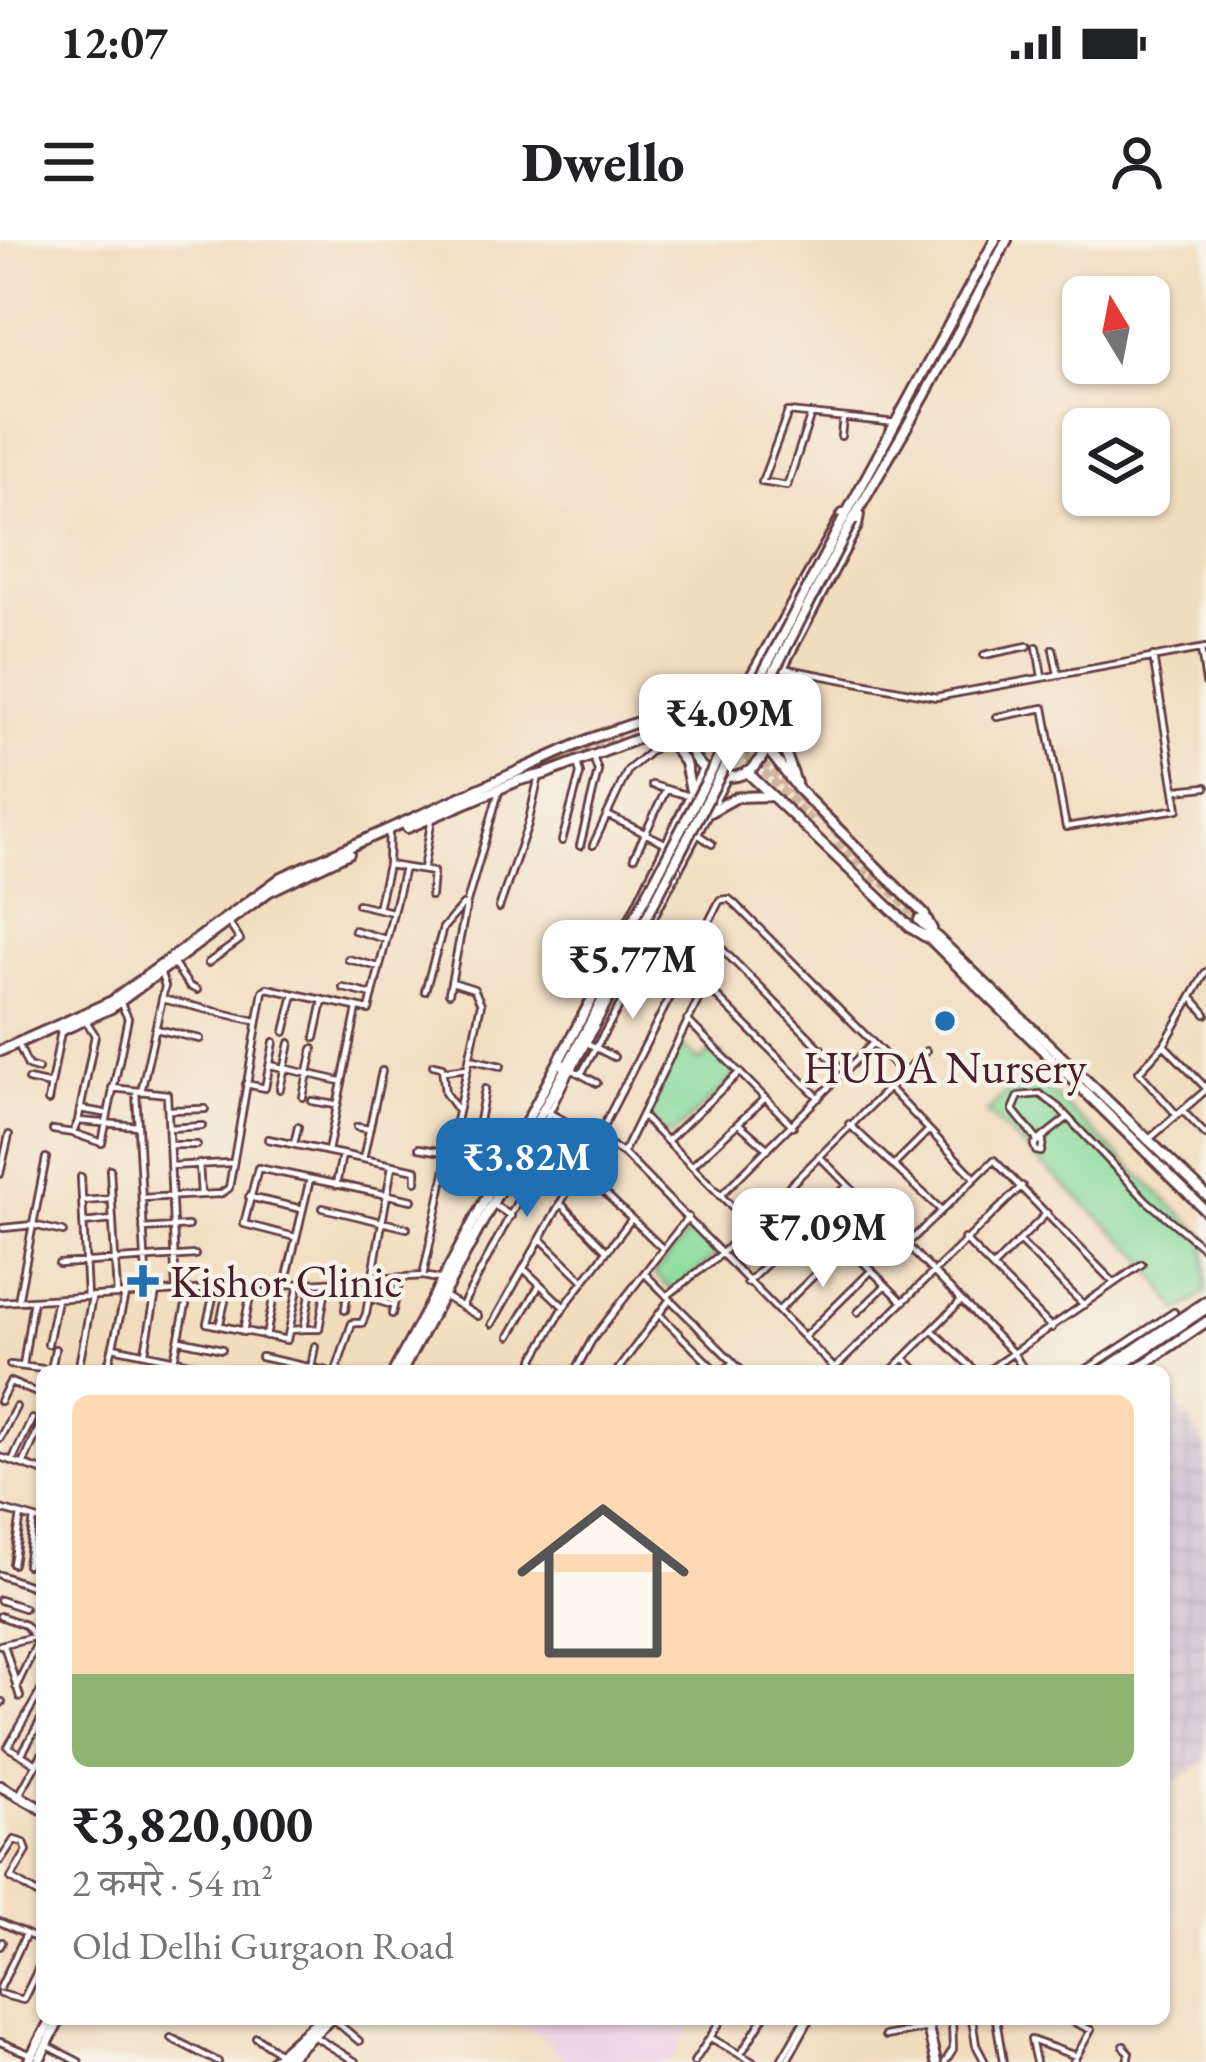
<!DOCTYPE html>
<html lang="hi">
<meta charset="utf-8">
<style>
body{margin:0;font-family:"EB Garamond","Noto Serif Devanagari",serif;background:#f6f6f6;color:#202124;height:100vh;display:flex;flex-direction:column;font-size:45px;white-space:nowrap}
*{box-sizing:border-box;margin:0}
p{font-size:39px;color:#757577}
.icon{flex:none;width:66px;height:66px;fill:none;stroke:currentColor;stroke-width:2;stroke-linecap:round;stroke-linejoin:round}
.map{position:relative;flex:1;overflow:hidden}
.drawer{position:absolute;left:36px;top:1125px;width:1134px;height:660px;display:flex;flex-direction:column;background:#fff;border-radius:18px;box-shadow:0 3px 9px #0004}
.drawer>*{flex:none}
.needle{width:78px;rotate:350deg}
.buttons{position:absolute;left:1062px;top:36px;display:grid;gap:24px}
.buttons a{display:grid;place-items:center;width:108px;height:108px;border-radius:18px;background:#fff;box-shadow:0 3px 9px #0004;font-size:60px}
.price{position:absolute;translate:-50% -102px;padding:0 27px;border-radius:24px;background:#fff;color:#222;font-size:39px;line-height:78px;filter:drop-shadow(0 3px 6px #0008)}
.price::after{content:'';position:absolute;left:50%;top:72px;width:36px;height:27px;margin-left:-18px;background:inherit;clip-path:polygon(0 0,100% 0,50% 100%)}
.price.on{background:#1f6fb2;color:#fff}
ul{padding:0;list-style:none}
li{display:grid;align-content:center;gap:24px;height:636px;padding:0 36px}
li span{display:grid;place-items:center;height:372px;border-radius:18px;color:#555}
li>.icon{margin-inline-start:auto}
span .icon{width:216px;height:216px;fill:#fffc;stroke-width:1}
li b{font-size:51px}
.status{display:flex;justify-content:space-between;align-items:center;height:84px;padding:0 60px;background:#fff;direction:ltr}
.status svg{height:33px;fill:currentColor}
header{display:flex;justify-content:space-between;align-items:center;height:156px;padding:0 36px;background:#fff;font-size:54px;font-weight:800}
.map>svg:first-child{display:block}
</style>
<div class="status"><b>12:07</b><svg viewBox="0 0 49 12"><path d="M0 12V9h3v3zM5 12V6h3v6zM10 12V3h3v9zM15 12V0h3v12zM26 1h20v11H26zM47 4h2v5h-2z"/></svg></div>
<header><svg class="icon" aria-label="menu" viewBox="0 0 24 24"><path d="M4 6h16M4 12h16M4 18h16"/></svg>Dwello<svg class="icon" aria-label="person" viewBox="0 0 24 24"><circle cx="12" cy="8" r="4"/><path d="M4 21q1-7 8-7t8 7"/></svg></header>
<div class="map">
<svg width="1206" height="1822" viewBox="0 0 1206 1822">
<defs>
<pattern id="industrial-grid" width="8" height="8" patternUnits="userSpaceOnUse" patternTransform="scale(3)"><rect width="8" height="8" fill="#cdbed2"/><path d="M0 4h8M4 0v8" fill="none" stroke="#b2a3b4"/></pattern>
</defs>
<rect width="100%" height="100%" fill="#f7f3e8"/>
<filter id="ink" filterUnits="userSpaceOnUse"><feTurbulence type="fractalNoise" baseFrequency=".00833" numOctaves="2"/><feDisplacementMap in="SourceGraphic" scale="24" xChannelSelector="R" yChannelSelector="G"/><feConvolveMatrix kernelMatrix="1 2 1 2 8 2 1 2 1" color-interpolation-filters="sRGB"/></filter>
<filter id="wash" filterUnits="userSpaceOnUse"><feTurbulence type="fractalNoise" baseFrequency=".004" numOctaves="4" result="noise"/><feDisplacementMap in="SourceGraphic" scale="48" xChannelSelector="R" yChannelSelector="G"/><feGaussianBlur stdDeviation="2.7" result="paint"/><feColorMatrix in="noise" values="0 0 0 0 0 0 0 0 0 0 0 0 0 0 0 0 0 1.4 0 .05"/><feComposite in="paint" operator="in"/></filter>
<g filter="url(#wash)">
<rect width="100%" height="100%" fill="#f2dcbe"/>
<path fill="#efd0e6" d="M515,1779H696L670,1822H570L550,1808L552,1804Z"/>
<path fill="url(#industrial-grid)" d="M1164,1143L1206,1208V1521L1172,1543L1164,1531Z"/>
<path fill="#89db9c" stroke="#6a7d64" stroke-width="3" d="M682,805L700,821L714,809L738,834L671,896L647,880L665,834Z
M1028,831L1206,997V1052L1179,1072L1143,1018L987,873Z
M691,990L717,1015L673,1052L654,1033Z"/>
</g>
<g filter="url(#ink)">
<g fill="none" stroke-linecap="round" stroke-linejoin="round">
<path stroke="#d0b6a1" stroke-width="8" stroke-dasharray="8 4" stroke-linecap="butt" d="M682,484C736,495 775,543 812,581
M555,519C594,502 645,475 688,480C745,486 874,635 919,680
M550,527L621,498
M836,604L876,644"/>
<g stroke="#633b41" stroke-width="10">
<path id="street" d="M811,174L787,246L762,242L788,172L897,183
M841,196L843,178
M1037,407L1042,437
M1053,409L1058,434
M1201,409L1206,443
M984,415L1028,406
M782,428L936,457L1206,408
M997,477L1044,468L1066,587L1178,569L1153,416
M652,545L689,556
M1176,550L1206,547
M607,575L665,603
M696,593L712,604
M562,601L580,534L577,521
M593,605L628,530L666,498
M580,606L598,531L592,514
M634,617L666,550
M388,625L433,632L431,656
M423,629L432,578
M358,664L392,672
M378,668L388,625L389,590
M499,668L528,584L539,536
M354,690L385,699
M704,691L844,832
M566,700L610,719
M637,706L699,739L819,858
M348,719L379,727
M173,723L189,746L197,750
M208,723L240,700L228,682
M343,748L373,755
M425,751L443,688L463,665
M449,753L467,662L500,548
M162,759L256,781
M1194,760L1206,774
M687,780L793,886
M156,789L200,799
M285,792L294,754
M315,798L323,761
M583,801L614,817
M1164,805L1206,848
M20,808L28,826L38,829
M470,819L501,826
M270,825L340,841
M433,825L442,827L445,853L458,871
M444,831L467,828
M581,834L649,713
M28,840L51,845
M246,844L265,848L274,802
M888,847L974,937
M112,848L167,854L176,1051
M280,849L290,803
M136,852L147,1053
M141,852L165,746L160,732
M303,857L313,809
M48,861L61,791
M312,861L336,865
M80,869L104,873
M168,870L205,869
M546,871L623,913L835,1129
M1183,871L1206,895
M1177,875L1139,832L1164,805L1206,732
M642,876L750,985
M78,881L138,886
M738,883L768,909
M849,884L940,969
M357,887L369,889
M169,888L202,886
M53,890L73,893L78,881L95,795L86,781
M73,893L102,903L128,778L120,762
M268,899L416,930V941
M668,900L740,832
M1038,901H1043L1041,912L1036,911L1034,905L1038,901L1013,870L1019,856L1040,854L1058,867L1147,961L1206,1010
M1038,901L1066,879
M1147,901L1206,850
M294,904L298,887
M169,905H197
M419,908L449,913
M531,910L571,829L597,843
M328,911L357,769
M532,911L564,931
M623,913L705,746
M819,916L1013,1113L1025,1131
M363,919L382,831
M199,924L201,955
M693,925L763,860
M894,925L928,891
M170,926L230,923
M110,929L117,1055
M450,929L495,940L523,952
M580,929L661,1007
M0,934L9,895
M469,934L485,849
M81,937L87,1057
M336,945L342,915
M720,956L872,804
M249,957L302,969
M142,958L220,954L229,948L263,751L267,748L369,770L404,628
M82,961L111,959
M491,963L511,976
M560,963L606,1010
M323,968L407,988
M817,976L901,1060
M83,983L113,980
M3,988L33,985L63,992
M143,989L188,986
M295,997L244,984L258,928L412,960
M541,999L584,1041
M964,999L1052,1088
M1020,1002L1084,1065
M906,1005L994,920L1114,1043
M59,1024L195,1015
M993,1027L1047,973
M525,1030L564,1067
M644,1033L742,1131
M423,1036L481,764L474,749L452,742
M747,1043L846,947
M285,1045L310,939
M215,1049L207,1083L287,1100L299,1044
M442,1055L478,1076
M667,1056L721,1014L926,811
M369,1058L392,1065
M18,1061L46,918
M0,1062L423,1036L443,1040
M462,1066L541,917
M345,1070L349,1040
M778,1071L845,1005
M858,1072L886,1045
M392,1074L400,1039
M659,1074L716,1131
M220,1083L228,1048
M492,1084L598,897L720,660L729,659L735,664L902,832
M304,1089H319L327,1042
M292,1090L304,1089L312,1043
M932,1090L975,1131
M243,1092L252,1047
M266,1096L276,1045
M510,1096L540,1044
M804,1097L872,1030
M180,1100L222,1109
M48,1104L57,1059
M113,1107L214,1128
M145,1112L156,1052
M261,1117L327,1131
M904,1118L917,1131
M174,1120L189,1051
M10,1125L60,1131
M23,1126L33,1060
M311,1128L315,1106
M51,1130L55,1109
M78,1131L92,1057
M107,1131L125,1055
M336,1131L352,1083H362L366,1074L392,926
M559,1131L536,1125L534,1119L564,1067L630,981
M575,1131L592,1100L688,977
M617,1131L670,1059
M724,1131L733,1122
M832,1131L1022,946
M891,1131L961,1061
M987,1131L1142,1024
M1084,1131L1174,1072
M0,1161L10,1142L42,1155
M0,1198L16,1167
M0,1217L42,1231
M12,1221L32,1179
M23,1225L41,1183
M0,1269L42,1281
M42,1320V1324
M13,1324L21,1275
M27,1325L34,1279
M0,1335L42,1350
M0,1360L24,1368
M0,1376L25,1385L42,1405
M0,1405L42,1395
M4,1405L20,1457
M16,1447L37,1403
M0,1464L2,1462
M21,1515L42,1478
M37,1524L8,1507L42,1449
M18,1557L42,1514
M0,1621L14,1600L24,1603L27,1611L11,1638L42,1657
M0,1682L42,1701
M0,1706L2,1702
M0,1748L26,1694
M0,1754L23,1760L42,1721
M333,1779L359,1801
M972,1779L976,1805L985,1822
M996,1779L1003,1822
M1067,1779L1091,1790L1073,1822
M312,1795L356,1822
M885,1796L928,1788
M256,1797L281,1814
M171,1798L218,1822
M711,1798L753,1822
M1031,1800L1076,1816
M1031,1800L1036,1822
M0,1802L32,1815
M46,1805L79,1822
M1124,1806L1129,1813L1127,1822
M740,1815L763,1779
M694,1822L722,1779
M780,1822L805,1779
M786,1822L810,1779
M945,1822L953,1809L952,1779"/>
</g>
<g stroke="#633b41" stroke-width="14">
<path id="secondary" d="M844,278L995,0
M852,281L925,155L1007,0
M779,441L781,500L796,543
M689 498a39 39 0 1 1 78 0a39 39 0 1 1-78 0Z
M737,461L843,274
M667,471L748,439
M762,476L785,422L857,286L859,274
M662,491L685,523L691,551
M766,507L799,550L924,674L932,689
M747,532L911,688L931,700L1206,971
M708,573L737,557L772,556
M407,588L520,540L545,534L645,496L669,491L690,495
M919,680L1206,955
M616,709L704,529
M62,790L111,768L268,652L349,613
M0,811L112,761L282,637L592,498L649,478L700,472
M562,824L571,829L726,537
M394,1131L620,706
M402,1131L629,711
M1102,1131L1206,1061
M1134,1131L1206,1082
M0,1546L42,1569
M926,1779L936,1822
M28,1822L51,1779
M38,1822L60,1779"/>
</g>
<g stroke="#633b41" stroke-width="15">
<path id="primary" d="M1112,1131L1206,1068
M272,1822L320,1779
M283,1822L330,1779"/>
</g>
<use href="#street" stroke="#fff" stroke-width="4.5"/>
<use href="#secondary" stroke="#fff" stroke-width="8"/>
<use href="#primary" stroke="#fff" stroke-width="9"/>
<g stroke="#633b41" stroke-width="14" stroke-linecap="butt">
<path id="secondary-bridge" d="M620,706L844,278
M629,711L852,281"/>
</g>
<use href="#secondary-bridge" stroke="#fff" stroke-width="8"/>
</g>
</g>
<g fill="#1f6fb2" stroke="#f7f3e8" stroke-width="4.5">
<circle cx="945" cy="781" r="12"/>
<path d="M137 1023h12v12h12v12h-12v12h-12v-12h-12v-12h12z"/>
</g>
<g text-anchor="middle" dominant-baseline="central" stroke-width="9" stroke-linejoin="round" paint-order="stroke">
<g font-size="45" fill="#4a1f2b" stroke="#f7f3e8">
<text x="945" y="827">HUDA Nursery</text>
<text x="170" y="1041" text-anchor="start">Kishor Clinic</text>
</g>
</g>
</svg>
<div class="buttons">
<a><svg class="needle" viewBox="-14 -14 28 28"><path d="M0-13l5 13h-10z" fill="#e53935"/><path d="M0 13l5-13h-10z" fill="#757577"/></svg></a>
<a><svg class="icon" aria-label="layers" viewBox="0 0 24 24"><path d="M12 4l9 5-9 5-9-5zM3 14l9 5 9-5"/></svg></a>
</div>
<b class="price" style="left:730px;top:536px">₹4.09M</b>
<b class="price" style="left:633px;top:782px">₹5.77M</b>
<b class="price on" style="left:527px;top:980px">₹3.82M</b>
<b class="price" style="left:823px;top:1050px">₹7.09M</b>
<section class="drawer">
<ul>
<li><span style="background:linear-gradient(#ffd9b3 75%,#8fb573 0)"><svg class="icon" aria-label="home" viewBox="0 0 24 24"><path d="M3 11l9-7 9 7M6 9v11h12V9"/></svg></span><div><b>₹3,820,000</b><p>2 कमरे · 54 m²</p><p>Old Delhi Gurgaon Road</p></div></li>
</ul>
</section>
</div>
